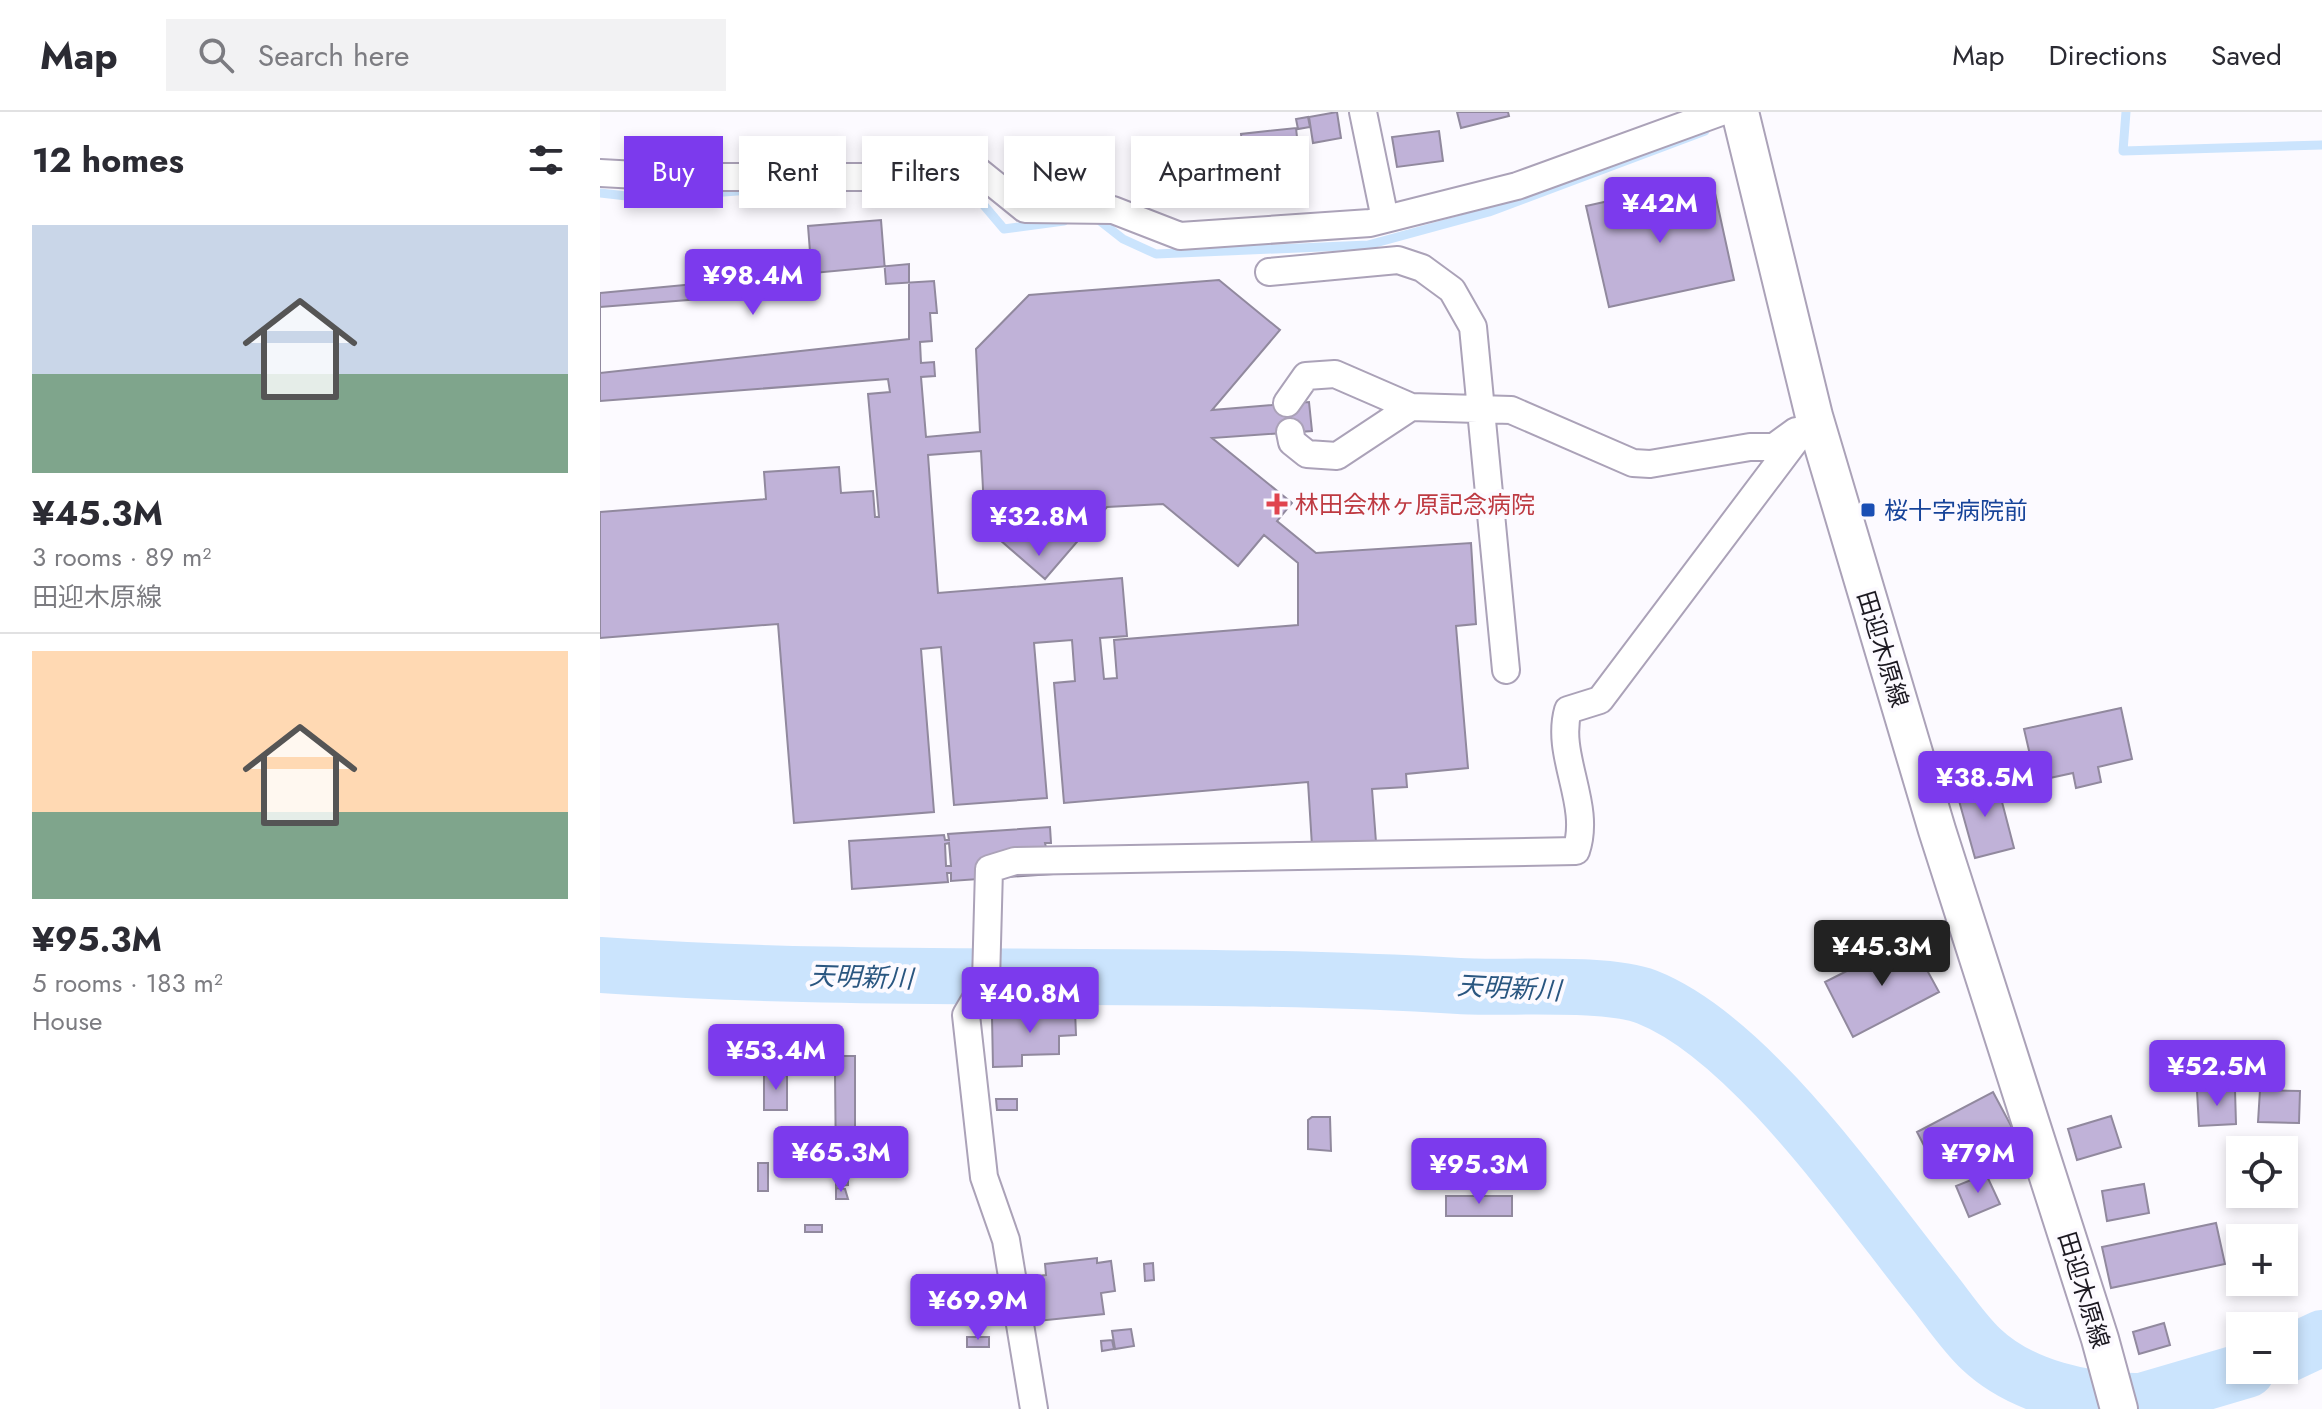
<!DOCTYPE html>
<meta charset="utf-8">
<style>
body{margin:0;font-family:Jost,"Noto Sans JP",sans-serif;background:#f2f2f3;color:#2b2b33;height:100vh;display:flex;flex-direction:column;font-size:30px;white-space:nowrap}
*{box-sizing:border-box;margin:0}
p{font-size:26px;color:#7c7c81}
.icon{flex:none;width:44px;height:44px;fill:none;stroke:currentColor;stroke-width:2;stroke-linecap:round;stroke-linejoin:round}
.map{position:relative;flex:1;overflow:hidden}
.panel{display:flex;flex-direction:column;background:#fff;width:600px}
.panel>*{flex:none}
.guide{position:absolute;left:24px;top:24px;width:760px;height:72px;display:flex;gap:16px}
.tools{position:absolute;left:1626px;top:1024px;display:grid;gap:16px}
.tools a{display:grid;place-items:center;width:72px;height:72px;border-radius:0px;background:#fff;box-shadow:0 4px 12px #0003;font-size:40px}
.price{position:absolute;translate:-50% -68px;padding:0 18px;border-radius:8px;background:#7c3aed;color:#fff;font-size:26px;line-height:52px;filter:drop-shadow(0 2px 4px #0008)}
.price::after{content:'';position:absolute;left:50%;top:48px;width:24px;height:18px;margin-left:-12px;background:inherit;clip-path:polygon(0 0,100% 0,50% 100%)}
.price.on{background:#222;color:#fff}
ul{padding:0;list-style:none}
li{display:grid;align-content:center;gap:16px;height:424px;padding:0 32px}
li+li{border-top:2px solid #e1e1e2}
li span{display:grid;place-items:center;height:248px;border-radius:0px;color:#555}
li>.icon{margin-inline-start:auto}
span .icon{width:144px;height:144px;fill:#fffc;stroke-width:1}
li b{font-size:34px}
h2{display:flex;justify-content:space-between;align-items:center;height:96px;padding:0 32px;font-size:34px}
.chip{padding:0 28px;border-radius:0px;background:#fff;box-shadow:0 4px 12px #0003;font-size:28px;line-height:72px}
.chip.on{background:#7c3aed;color:#fff}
header{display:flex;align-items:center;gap:48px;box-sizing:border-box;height:112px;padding:0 40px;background:#fff;border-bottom:2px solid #e1e1e2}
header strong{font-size:38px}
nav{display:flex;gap:44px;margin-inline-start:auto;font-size:28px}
.search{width:560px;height:72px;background:#f2f2f3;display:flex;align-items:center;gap:20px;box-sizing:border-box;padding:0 28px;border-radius:0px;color:#7c7c81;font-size:30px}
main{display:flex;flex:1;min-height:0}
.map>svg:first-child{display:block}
</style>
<header>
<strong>Map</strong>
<div class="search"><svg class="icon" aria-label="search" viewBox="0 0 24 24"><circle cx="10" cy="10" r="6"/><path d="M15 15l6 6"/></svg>Search here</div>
<nav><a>Map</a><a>Directions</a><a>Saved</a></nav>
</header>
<main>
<section class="panel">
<h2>12 homes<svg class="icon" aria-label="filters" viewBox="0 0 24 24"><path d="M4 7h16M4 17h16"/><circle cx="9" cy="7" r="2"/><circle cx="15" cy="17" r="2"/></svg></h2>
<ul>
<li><span style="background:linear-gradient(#c9d6e8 60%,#7fa58c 0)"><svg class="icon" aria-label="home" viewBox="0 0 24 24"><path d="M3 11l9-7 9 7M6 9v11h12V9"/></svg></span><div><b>¥45.3M</b><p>3 rooms · 89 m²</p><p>田迎木原線</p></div></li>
<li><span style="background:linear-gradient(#ffd9b3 65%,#7fa58c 0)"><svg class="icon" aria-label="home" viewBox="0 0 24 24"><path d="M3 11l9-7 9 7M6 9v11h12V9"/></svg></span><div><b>¥95.3M</b><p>5 rooms · 183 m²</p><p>House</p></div></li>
</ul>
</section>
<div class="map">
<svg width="1722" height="1297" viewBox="0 0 1722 1297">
<rect width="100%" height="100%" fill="#fcfaff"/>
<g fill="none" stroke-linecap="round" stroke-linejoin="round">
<path stroke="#cbe4fd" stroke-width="9" d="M1526,0L1523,39L1722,33
M290,78L332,79L365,71L404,117L464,109
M0,81L44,86L164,77
M495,105L523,127L556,142L768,133L889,100L1105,19"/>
<path stroke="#cbe4fd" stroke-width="56" d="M0,853C286,873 573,857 859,874C907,877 1005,869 1047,885C1151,926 1262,1090 1332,1177C1348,1197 1363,1220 1381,1237C1421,1275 1487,1290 1541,1289L1647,1258
M1684,1244L1722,1226"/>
</g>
<path fill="#c0b2d8" stroke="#91899e" stroke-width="2" fill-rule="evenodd" d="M737,0L741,26L713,31L709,5Z
M857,0H908L909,4L861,16Z
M708,5L710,15L698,17L696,7Z
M696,16L701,61L646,67L641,22Z
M839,19L843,49L797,55L792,25Z
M1113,72L1134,168L1009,195L986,94L1040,82L1042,88Z
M281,108L286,172L334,169L337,201H330L332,229L320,230L321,251L334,250L335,264L321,265L326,325L380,320L376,237L429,183L619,168L680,218L612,298L709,290L712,319L612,326L692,391L677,409L716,441L871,431L876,512L856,514L868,656L806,662L807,675L772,677L776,730L712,734L708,670L464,691L454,571L475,569L472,528L434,531L447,686L354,693L341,535L321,537L334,700L194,711L178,512L0,526V400L166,387L164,360L239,355L241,381L273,379L275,405H279L268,282L290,280L288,267L0,289V195L213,178L208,114ZM381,339L385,415L445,467L507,395L563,392L638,454L664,423L698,451V513L514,528L517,566L504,567L500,526L527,524L522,466L338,481L328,343Z
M309,152V227L0,261V181Z
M1521,596L1532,647L1498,655L1501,670L1476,676L1473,661L1436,669L1424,617Z
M1396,667L1414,736L1375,746L1356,678Z
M450,715L451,731H445L452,762L351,769V761H347L348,770L252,777L249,729L344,723L345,728H349L348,722ZM349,731L351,754H346L345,732Z
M1310,827L1339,880L1253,925L1225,870Z
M475,898L476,923L459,924V942L422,943V954L393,955L392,905H413V899Z
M235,944H255V1059L236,1060L235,961H231Z
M164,963H187V998H164Z
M1635,978L1636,1012L1599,1014L1597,979Z
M1660,978L1700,979L1699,1011L1658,1010Z
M1393,980L1416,1023L1339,1063L1317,1020Z
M396,987H417V998H397Z
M1511,1004L1521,1035L1477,1048L1468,1017Z
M712,1005H730L731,1039L708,1037V1008Z
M158,1051H168V1079H158Z
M1640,1053V1082H1664V1089L1629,1090L1627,1054Z
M1386,1062L1400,1092L1369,1105L1356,1074Z
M236,1064H248V1073L236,1074Z
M1544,1072L1549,1101L1507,1109L1502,1079Z
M236,1076L245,1077L248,1087H236Z
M846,1084H912V1104H846Z
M1616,1111L1625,1152L1511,1176L1502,1135Z
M205,1113H222V1120H205Z
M497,1146V1151L511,1149L515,1179L501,1181L504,1202L428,1210L418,1166L446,1163L445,1152Z
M553,1151L554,1168L545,1169L544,1152Z
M317,1163L362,1164V1173L378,1174L377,1205H371V1213L316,1209Z
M1564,1211L1570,1233L1539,1242L1533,1220Z
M531,1217L534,1234L515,1237L512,1219Z
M367,1225H389V1235H367Z
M512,1228L514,1237L502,1239L501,1229Z"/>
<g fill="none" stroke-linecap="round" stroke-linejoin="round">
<g stroke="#aba2b8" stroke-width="30">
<path id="street" d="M763,0L785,107
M0,61L74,65H318L340,59H378L425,97L513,98L580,124L770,111L917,74L1121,0
M669,160L798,148L822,156L852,178L873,215L906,558
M687,291L706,264L735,262L811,295
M690,320L692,330L707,342L737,344L811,295L911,298L1033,351L1050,352L1150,335H1174L1196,319
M434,1297L406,1128L384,1065L366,903L386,869L389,757L415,749L976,739C992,692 955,644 968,598L1000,588L1214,304"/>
</g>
<g stroke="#aba2b8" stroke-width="40">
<path id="secondary" d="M1140,0L1214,304L1337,718L1500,1227L1519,1297"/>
</g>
<use href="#street" stroke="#fff" stroke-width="26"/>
<use href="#secondary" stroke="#fff" stroke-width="36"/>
</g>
<path fill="#e0444e" stroke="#fcfaff" stroke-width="3" d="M673 380h8v8h8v8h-8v8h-8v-8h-8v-8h8z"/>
<rect fill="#1a4fb4" stroke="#fcfaff" stroke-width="3" x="1260" y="390" width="16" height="16" rx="4"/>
<g text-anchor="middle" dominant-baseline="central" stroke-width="8" stroke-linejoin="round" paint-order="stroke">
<g font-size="24" fill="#be3a42" stroke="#fcfaff" text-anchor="start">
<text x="695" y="392">林田会林ヶ原記念病院</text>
</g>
<g font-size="24" fill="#164399" stroke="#fcfaff" text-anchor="start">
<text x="1284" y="398">桜十字病院前</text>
</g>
<g font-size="24" fill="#1c1921" stroke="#fcfaff">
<text transform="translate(1283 537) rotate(73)">田迎木原線</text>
<text transform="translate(1484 1178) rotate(73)">田迎木原線</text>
</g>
<g font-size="26" font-style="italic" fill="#2a5680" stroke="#fcfaff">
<text transform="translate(261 865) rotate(2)">天明新川</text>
<text transform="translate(909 876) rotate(3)">天明新川</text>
</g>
</g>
</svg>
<div class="tools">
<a><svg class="icon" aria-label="locate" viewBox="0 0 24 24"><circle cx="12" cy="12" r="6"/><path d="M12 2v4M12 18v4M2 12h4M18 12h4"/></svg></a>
<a>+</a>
<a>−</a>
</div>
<b class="price" style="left:1060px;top:133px">¥42M</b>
<b class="price" style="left:153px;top:205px">¥98.4M</b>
<b class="price" style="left:439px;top:446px">¥32.8M</b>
<b class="price" style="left:1385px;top:707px">¥38.5M</b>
<b class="price on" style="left:1282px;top:876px">¥45.3M</b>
<b class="price" style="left:430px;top:923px">¥40.8M</b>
<b class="price" style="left:176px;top:980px">¥53.4M</b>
<b class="price" style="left:1617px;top:996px">¥52.5M</b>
<b class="price" style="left:241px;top:1082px">¥65.3M</b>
<b class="price" style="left:1378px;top:1083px">¥79M</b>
<b class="price" style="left:879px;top:1094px">¥95.3M</b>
<b class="price" style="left:378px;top:1230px">¥69.9M</b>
<div class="guide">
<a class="chip on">Buy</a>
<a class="chip">Rent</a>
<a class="chip">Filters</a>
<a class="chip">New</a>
<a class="chip">Apartment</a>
</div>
</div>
</main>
